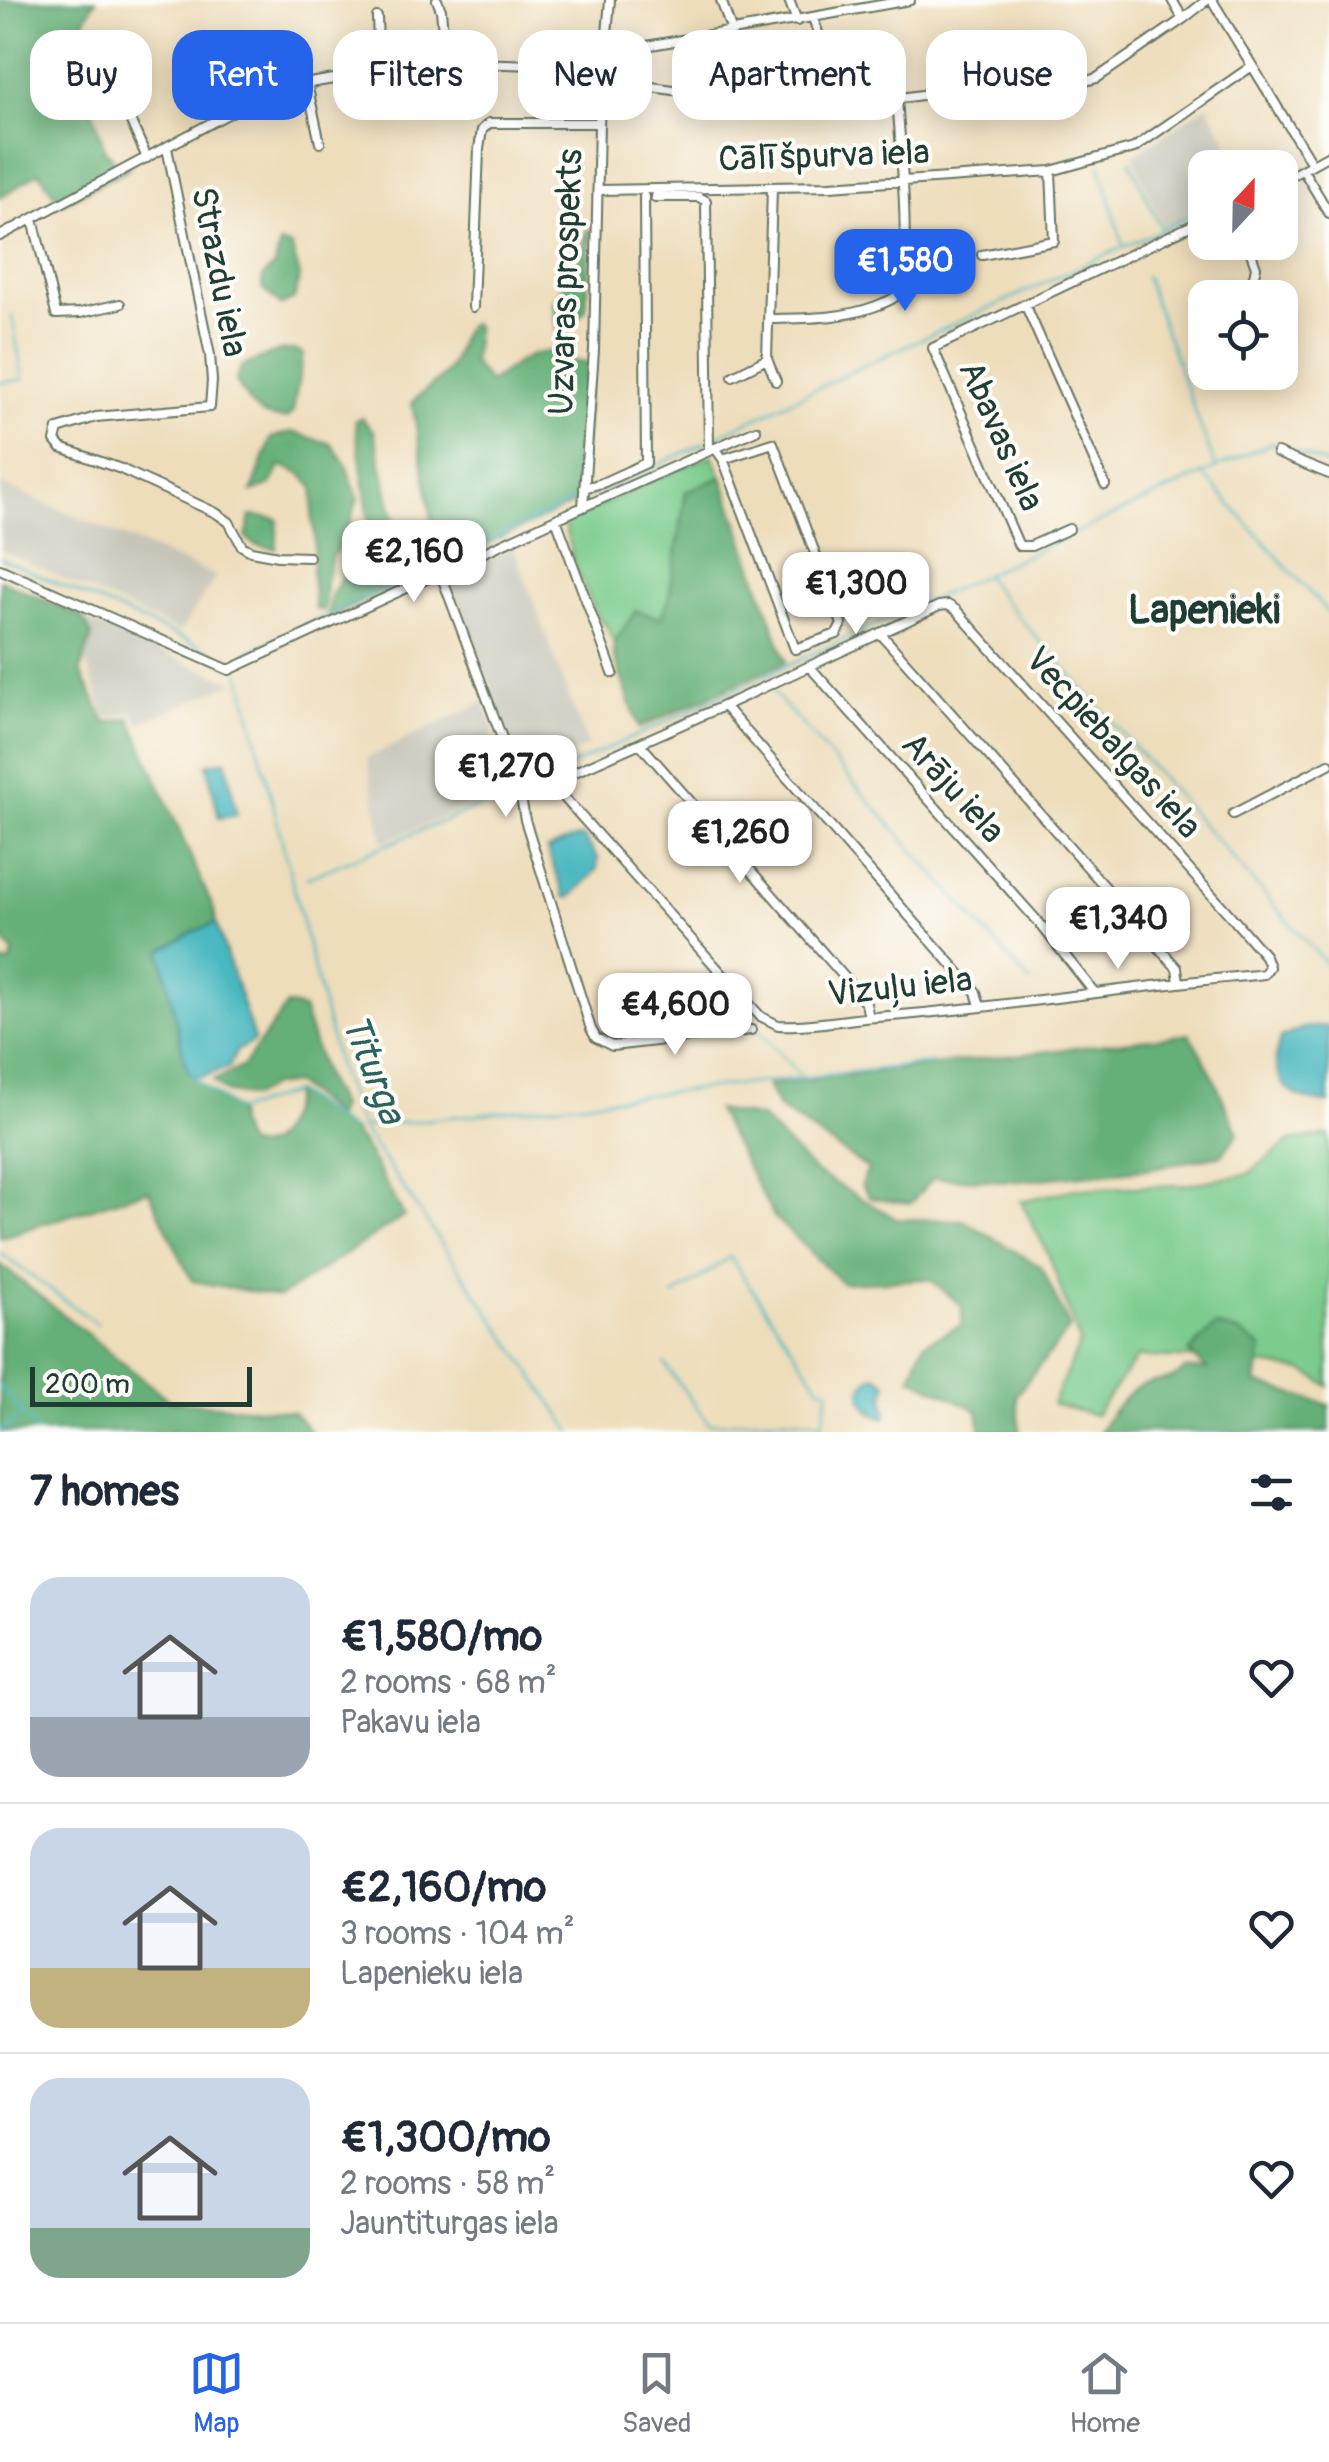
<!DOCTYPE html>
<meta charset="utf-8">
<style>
body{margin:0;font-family:Pangolin,sans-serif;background:#f6f6f7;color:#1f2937;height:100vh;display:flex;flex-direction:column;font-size:38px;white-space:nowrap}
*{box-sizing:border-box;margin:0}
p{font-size:32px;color:#747a83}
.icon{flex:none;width:55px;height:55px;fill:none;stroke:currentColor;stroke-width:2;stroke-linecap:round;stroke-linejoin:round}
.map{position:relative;height:1432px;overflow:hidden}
.details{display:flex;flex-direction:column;background:#fff;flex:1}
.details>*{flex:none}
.hud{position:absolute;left:30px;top:30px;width:1270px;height:90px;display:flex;gap:20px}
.needle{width:65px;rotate:22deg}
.fabs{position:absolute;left:1188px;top:150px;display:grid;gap:20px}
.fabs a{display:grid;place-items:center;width:110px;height:110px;border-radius:20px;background:#fff;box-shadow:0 5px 25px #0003;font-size:50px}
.scale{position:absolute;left:30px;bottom:25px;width:222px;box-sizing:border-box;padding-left:10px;border:5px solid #1f3d34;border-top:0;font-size:28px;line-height:35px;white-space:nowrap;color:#1f3d34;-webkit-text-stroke:8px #fdfcf7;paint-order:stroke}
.price{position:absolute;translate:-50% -85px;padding:0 22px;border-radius:20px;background:#fff;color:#222;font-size:32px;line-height:65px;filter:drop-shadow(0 2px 5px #0008)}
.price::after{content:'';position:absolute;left:50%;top:60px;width:30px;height:22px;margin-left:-15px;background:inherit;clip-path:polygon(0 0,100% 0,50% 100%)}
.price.current{background:#2563eb;color:#fff}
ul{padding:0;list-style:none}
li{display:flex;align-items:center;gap:30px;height:250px;padding:0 30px}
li+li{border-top:2px solid #e0e1e3}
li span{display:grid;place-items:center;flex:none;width:280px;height:200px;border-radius:30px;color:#555}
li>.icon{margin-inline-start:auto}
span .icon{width:120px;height:120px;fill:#fffc;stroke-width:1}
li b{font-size:42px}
h2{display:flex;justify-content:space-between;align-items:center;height:120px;padding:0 30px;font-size:42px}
.chip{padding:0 35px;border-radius:30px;background:#fff;box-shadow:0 5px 25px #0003;font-size:35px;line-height:90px}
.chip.current{background:#2563eb;color:#fff}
.tabs{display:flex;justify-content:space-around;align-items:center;height:140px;border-top:2px solid #e0e1e3;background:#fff;font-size:28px;color:#747a83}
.tabs a{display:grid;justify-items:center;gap:5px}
.tabs .current{color:#2563eb}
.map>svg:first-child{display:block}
</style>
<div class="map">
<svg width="1329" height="1432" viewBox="0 0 1329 1432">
<rect width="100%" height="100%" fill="#fdfcf7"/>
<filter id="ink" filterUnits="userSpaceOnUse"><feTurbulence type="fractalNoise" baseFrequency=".01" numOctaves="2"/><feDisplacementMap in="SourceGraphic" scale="20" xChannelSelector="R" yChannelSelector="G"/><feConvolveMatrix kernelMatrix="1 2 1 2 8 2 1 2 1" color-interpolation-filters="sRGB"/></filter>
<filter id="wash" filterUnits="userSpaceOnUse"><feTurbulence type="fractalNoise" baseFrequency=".0048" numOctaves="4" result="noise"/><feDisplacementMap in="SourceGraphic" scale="40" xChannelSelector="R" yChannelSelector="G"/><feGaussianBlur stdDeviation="2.25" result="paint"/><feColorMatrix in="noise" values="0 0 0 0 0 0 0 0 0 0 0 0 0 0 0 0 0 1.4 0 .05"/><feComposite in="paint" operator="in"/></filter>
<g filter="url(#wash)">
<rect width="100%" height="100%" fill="#edb"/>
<path fill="#c6c5b8" d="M1207,105L1241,167L1205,168V209L1164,228L1133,156Z
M0,484L216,576L180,632L0,550Z
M513,547L588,747L523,774L448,577Z
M64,612L197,667L236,682L139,724L133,712L106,718L83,654Z
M484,702L494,730L490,738L493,747L500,748L513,788L383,842L367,758Z"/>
<path fill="#7ccc8d" stroke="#4e8460" stroke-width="2.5" d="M712,455L722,477L686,492L669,599L660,618L636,611L614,643L607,626L599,620L574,564L564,523L655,479Z
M1329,1135V1386L1303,1371L1225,1359L1137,1357L1095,1415L1052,1404L1080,1343L1049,1256L1021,1201L1076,1189L1184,1185L1248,1174L1290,1141Z"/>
<path fill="#65b078" stroke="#427656" stroke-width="2.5" d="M0,0H96C88,13 79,28 77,43C74,77 99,117 104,150L111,156L115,164L130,168L61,204L39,172L0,198Z
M591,229L586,309L575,322L569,334L558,333L554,303L583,250L586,231Z
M280,244L291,246L300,276L294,299L281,305L262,288L263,277L275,265Z
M471,323L475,325V347L472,362L489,383L520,361L532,355L554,350L569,361L588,363L585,431L577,500L575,503L440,566L412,402C426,389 447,377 453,360C459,347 459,331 471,323Z
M294,350L303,354L293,411L287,418C258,420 249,404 236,381L241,367L279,351Z
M362,418L374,432L408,580L328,618L331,596L355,555L363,552L370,559L373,548L356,429L355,420Z
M291,432L332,444L346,465L358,498L345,540L332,556L326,582L324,610L315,609L312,573L315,534L312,520L314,488L301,474L281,465L271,485L252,492L271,438Z
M722,477L786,662L639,728L614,656V643L636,611L661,618L669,599L686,492Z
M251,516L278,519L276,549L256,545L246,538Z
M0,580L82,617L92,636L80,671L106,723L130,718L214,910L216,923L195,931L161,951L185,1063L191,1076L237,1111L238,1125L246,1144C277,1157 289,1116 294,1092L353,1131L369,1154L404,1216L280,1297L192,1281L148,1190L0,1238V963L11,962L13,953L0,935Z
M287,1005L303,1009L325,1078L340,1106L336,1117L294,1083L272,1086L252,1097L226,1092L213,1081L243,1066Z
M1190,1034L1211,1072L1238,1133L1222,1155L1146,1169L1017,1181L933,1178L910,1204L870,1198L861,1185L868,1169L778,1108L767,1085Z
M716,1110L761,1118L815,1172L897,1219L963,1220L1041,1267L1070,1328L1016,1395L1020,1432H981L978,1411L911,1377L924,1343L962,1325V1306L930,1279L842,1283L774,1217Z
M0,1264L170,1401L293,1412L311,1432H0Z
M1215,1326L1238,1332L1262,1348L1256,1383L1329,1405V1432H1099C1109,1416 1122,1396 1139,1387C1155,1379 1172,1383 1185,1369H1207L1189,1353Z"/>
<path fill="#49b8c0" stroke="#347a7a" stroke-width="2.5" d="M226,760L237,815L219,818L207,764Z
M583,837L598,858L597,870L570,898L565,897L547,850L569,840Z
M216,923L254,1039L253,1042C231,1054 240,1046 229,1067L202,1077L191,1076L185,1063L161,951L195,931Z
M1329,1026V1103C1305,1102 1277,1092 1276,1063C1275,1055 1279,1045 1281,1038L1303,1028Z
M876,1375L887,1383L884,1397L887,1413L885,1418L871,1412L861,1397C863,1386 865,1379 876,1375Z"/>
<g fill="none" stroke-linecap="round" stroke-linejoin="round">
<path stroke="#49b8c0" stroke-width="2.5" d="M1130,161L1161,228
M1100,165L1123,245
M0,383L23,379L12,316
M712,439L873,361L1205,210
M1216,468L1272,443L1329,465
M1203,474L1329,614
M589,497L705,443
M0,558L231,660
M984,575L1007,604L1329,967
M246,653L577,500
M240,672L339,1070L361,1127L572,1432
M773,692L1031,983
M527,786L1216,468L1145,276
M307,878L513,792
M756,1028L800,1075
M191,1076L237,1111L294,1092L353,1131
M363,1127L932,1063
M0,1253L97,1324
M674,1296L730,1257L820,1387L829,1389L821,1432
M664,1363L709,1424C747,1420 783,1416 821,1422
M0,1386L37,1432
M0,1432L21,1414"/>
</g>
</g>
<g filter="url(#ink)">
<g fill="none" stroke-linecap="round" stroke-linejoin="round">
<g stroke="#677563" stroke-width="12">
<path id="minor" d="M437,0L441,10L446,65
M721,0L732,32
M789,0L797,21
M1172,0L1183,19
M1212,0L1312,164
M377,17L379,72
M813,18L843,104
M106,65L147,158
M602,80L709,95L742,97L799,107L901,98L969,88L1037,87L1078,83L1097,78L1183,19L1207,0
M307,84L320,143
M424,110L435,66
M167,148L210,355L212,381L210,407L96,417L58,429L55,441L61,448L121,469L216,513L229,522L242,546L251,551L278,556L309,557
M1303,170L1329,213
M1280,182L1329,155
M599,190L830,186L1051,171L1134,148L1252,66
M655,197H699L706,201L709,450
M33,219L56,314L80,313L120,304
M0,236L252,101L285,87L383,71L470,63L537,65L910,0
M1247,242L1256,267L1252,285L1254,288
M982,255L1054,241L1051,171
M1025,304L1105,485
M473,307L479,149L482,130L489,123H599
M770,319C806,318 842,319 876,306C882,303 891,301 896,296C914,281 899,128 897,99
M767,359L776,381
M733,376L767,359L772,188
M715,448L723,459L795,649L837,634L842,624L773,443L723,459
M1277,453L1329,474
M584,488L602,483L646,463L644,197
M583,507L594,350L599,123L610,0
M556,519L613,673
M1069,529L1031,546H1019L933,348L1205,219
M0,569L229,670L556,519L756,430
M440,572L518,781L525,820L591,1029L596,1038L612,1046L751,1030
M880,633L1177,968L1179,982
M809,666L1041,925L1094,992
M724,706L976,992L980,1006
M640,744L846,979L866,1004L869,1017
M521,796L730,703L939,606L948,605L956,610L1228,913L1265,956L1269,967L1264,974L1256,975C1129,986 1004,1008 877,1017C844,1019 810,1027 778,1025L760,1016L552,784
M1233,814L1329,764"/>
</g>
<use href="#minor" stroke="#fff" stroke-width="8"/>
</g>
</g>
<g text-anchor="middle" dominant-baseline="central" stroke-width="8" stroke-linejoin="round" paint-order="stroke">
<g font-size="35" fill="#1f3d34" stroke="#fdfcf7">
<text transform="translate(824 156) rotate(-2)">Cālīšpurva iela</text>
<text transform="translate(219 272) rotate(79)">Strazdu iela</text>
<text transform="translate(566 282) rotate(-88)">Uzvaras prospekts</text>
<text transform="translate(1001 436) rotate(66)">Abavas iela</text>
<text transform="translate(1113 743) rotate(48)">Vecpiebalgas iela</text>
<text transform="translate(953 788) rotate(48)">Arāju iela</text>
<text transform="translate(900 987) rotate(-6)">Vizuļu iela</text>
</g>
<g font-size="38" font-style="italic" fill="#2c625e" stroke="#fdfcf7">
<text transform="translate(373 1069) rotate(69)">Titurga</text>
</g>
<g font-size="40" font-weight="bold" fill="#1f3d34" stroke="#fdfcf7">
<text x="1204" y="610">Lapenieki</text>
</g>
</g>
</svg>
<div class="fabs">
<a><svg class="needle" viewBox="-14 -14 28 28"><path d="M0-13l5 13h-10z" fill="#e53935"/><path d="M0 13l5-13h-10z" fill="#747a83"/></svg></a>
<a><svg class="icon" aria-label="locate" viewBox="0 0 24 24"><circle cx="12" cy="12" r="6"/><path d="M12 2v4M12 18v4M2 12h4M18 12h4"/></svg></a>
</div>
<div class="scale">200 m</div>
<b class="price current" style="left:905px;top:314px">€1,580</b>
<b class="price" style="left:414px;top:605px">€2,160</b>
<b class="price" style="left:856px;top:637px">€1,300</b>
<b class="price" style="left:506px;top:820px">€1,270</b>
<b class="price" style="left:740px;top:886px">€1,260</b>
<b class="price" style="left:1118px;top:972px">€1,340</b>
<b class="price" style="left:675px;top:1058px">€4,600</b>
<div class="hud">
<a class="chip">Buy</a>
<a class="chip current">Rent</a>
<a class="chip">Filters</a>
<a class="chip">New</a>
<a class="chip">Apartment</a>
<a class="chip">House</a>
</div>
</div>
<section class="details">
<h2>7 homes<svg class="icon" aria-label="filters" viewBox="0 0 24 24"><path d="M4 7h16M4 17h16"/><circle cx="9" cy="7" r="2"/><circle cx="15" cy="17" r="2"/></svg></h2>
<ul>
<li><span style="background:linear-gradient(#c9d6e8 70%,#9aa5b1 0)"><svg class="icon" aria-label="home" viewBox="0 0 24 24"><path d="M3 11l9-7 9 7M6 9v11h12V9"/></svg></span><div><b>€1,580/mo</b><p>2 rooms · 68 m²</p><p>Pakavu iela</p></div><svg class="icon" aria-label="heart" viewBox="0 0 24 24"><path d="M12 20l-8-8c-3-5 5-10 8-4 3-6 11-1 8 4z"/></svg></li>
<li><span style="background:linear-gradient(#c9d6e8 70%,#c2b280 0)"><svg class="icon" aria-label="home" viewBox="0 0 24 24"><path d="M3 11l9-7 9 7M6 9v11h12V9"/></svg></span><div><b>€2,160/mo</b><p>3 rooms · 104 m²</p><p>Lapenieku iela</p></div><svg class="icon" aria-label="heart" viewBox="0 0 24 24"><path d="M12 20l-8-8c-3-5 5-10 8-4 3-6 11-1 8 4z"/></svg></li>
<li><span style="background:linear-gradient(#c9d6e8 75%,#7fa58c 0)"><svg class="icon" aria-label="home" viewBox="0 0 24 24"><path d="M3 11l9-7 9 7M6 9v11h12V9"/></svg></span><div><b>€1,300/mo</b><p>2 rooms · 58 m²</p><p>Jauntiturgas iela</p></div><svg class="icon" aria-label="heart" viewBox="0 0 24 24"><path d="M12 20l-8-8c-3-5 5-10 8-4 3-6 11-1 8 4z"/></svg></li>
</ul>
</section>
<nav class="tabs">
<a class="current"><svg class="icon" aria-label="map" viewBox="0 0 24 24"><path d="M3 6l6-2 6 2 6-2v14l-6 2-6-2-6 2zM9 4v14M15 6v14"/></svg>Map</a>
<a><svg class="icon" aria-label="saved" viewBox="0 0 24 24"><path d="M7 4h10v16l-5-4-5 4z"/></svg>Saved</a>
<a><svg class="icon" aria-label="home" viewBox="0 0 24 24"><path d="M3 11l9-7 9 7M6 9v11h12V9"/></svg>Home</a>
</nav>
